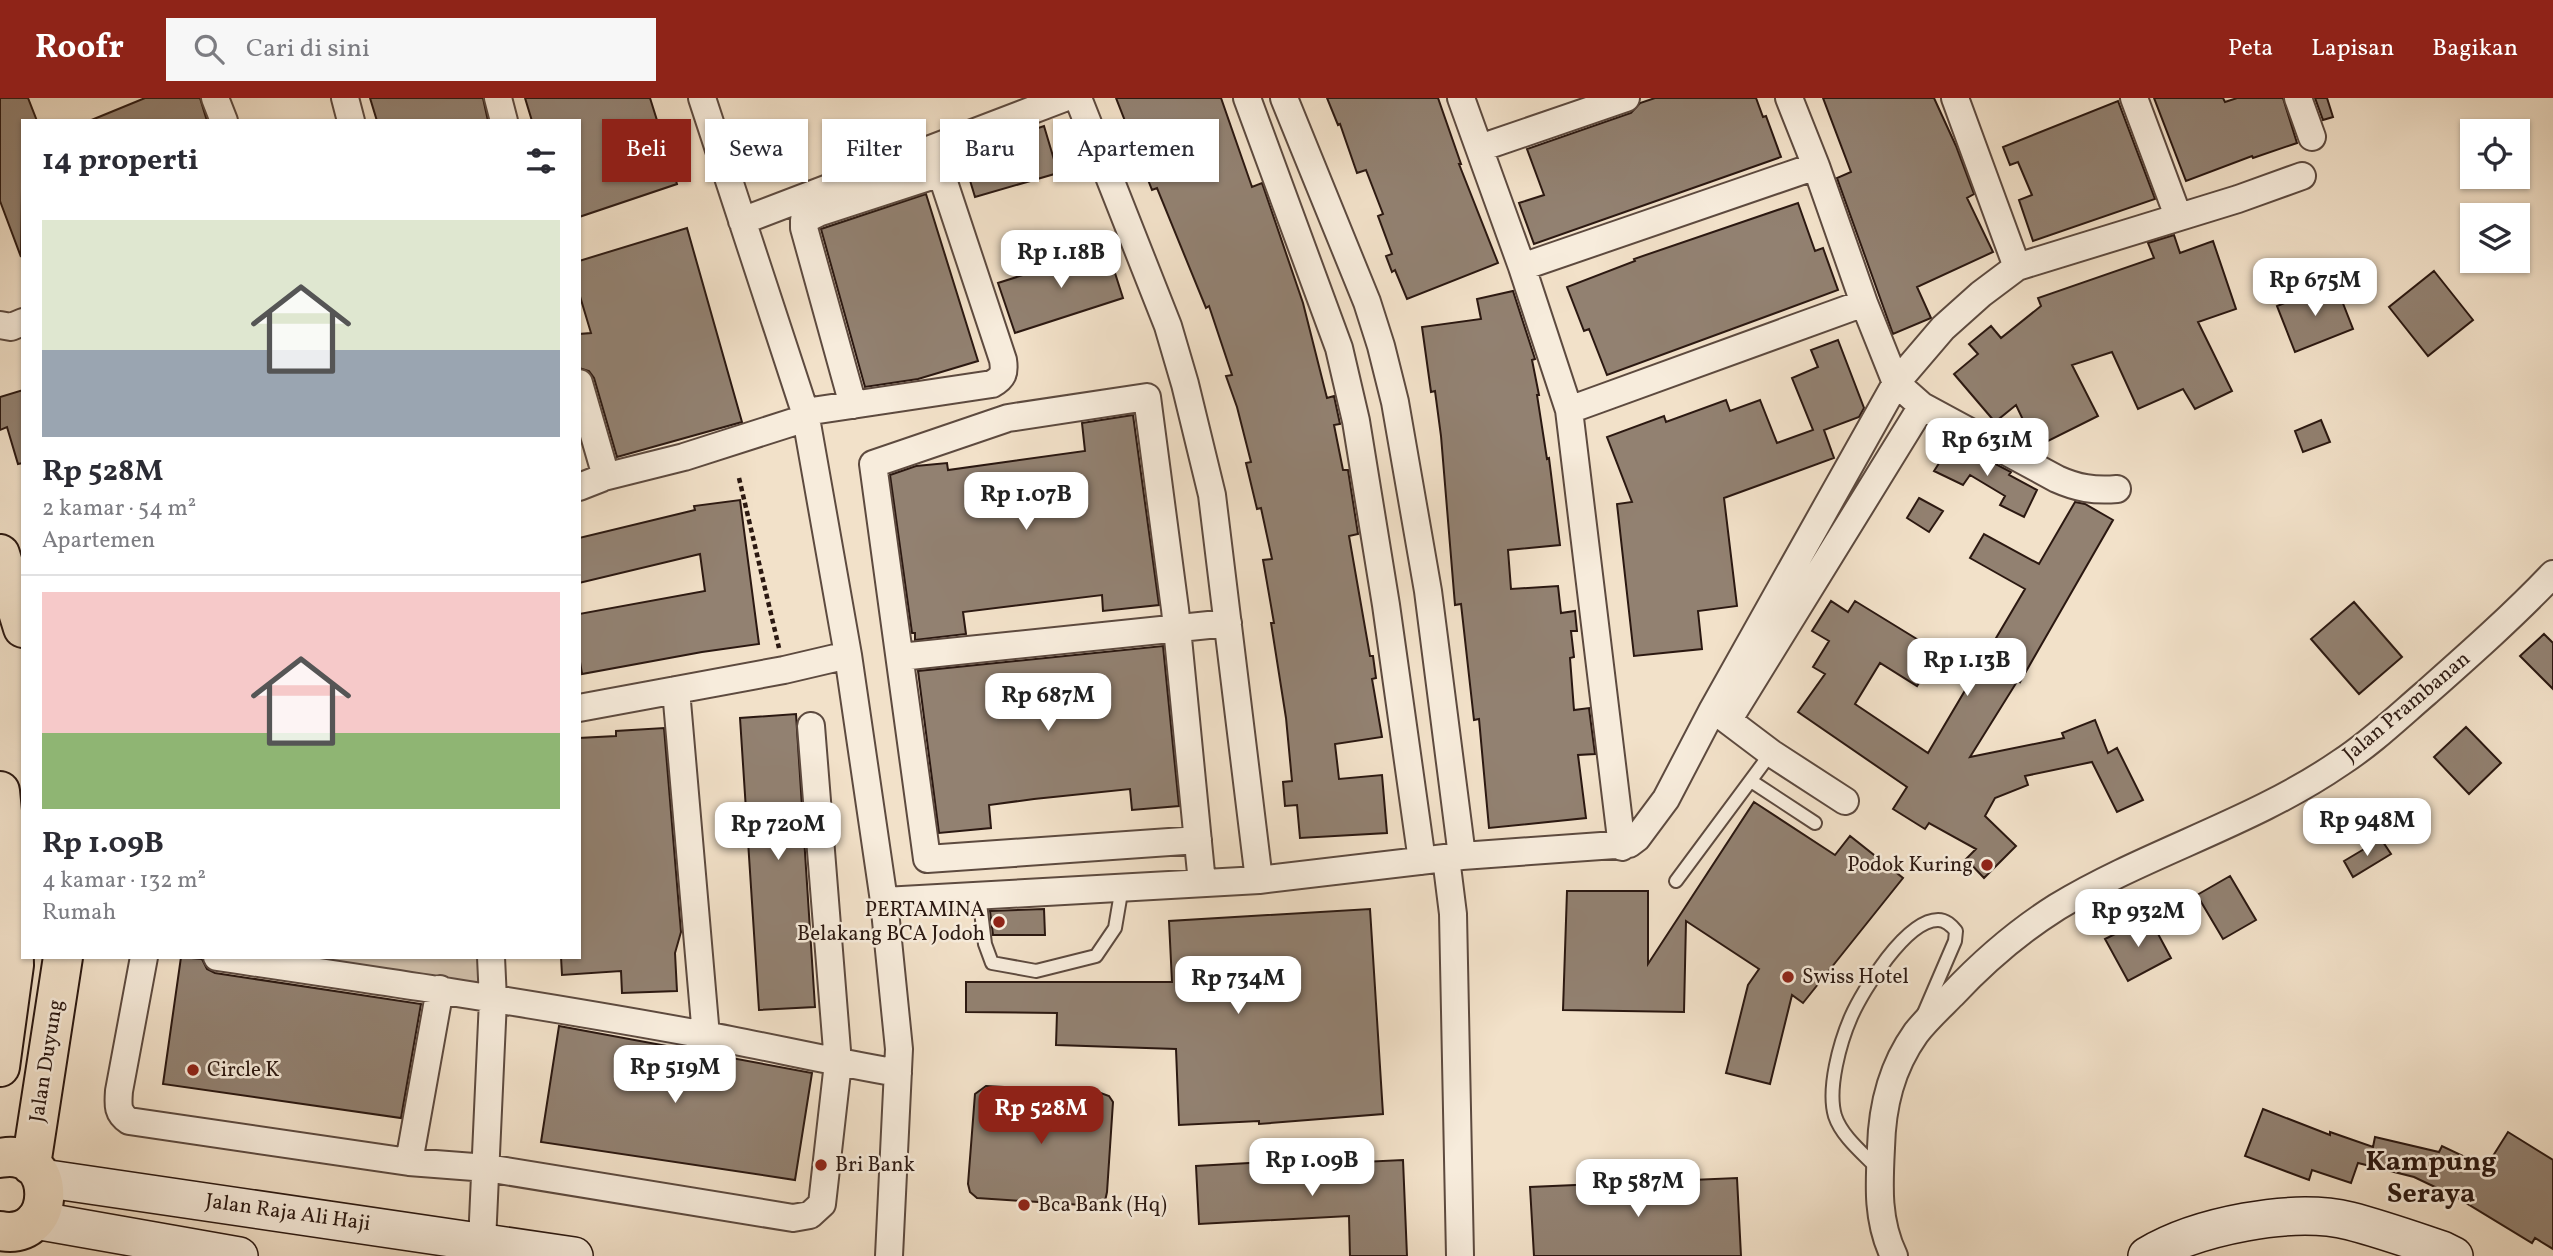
<!DOCTYPE html>
<html lang="id">
<meta charset="utf-8">
<style>
body{margin:0;font-family:Vollkorn,serif;background:#f7f7f7;color:#2b2b33;height:100vh;display:flex;flex-direction:column;font-size:26px;white-space:nowrap}
*{box-sizing:border-box;margin:0}
p{font-size:23px;color:#7c7c81}
.icon{flex:none;width:38px;height:38px;fill:none;stroke:currentColor;stroke-width:2;stroke-linecap:round;stroke-linejoin:round}
.map{position:relative;flex:1;overflow:hidden}
.sheet{position:absolute;left:21px;top:21px;width:560px;height:840px;display:flex;flex-direction:column;background:#fff;border-radius:0px;box-shadow:0 2px 5px #0004}
.sheet>*{flex:none}
.hud{position:absolute;left:602px;top:21px;width:665px;height:63px;display:flex;gap:14px}
.fabs{position:absolute;left:2460px;top:21px;display:grid;gap:14px}
.fabs a{display:grid;place-items:center;width:70px;height:70px;border-radius:0px;background:#fff;box-shadow:0 2px 5px #0004;font-size:35px}
.price{position:absolute;translate:-50% -60px;padding:0 16px;border-radius:14px;background:#fff;color:#222;font-size:23px;line-height:46px;filter:drop-shadow(0 2px 4px #0008)}
.price::after{content:'';position:absolute;left:50%;top:42px;width:21px;height:16px;margin-left:-10px;background:inherit;clip-path:polygon(0 0,100% 0,50% 100%)}
.price.current{background:#8f2418;color:#fff}
ul{padding:0;list-style:none}
li{display:grid;align-content:center;gap:14px;height:371px;padding:0 21px}
li+li{border-top:2px solid #e1e1e2}
li span{display:grid;place-items:center;height:217px;border-radius:0px;color:#555}
li>.icon{margin-inline-start:auto}
span .icon{width:126px;height:126px;fill:#fffc;stroke-width:1}
li b{font-size:30px}
h2{display:flex;justify-content:space-between;align-items:center;height:84px;padding:0 21px;font-size:30px}
.pill{padding:0 24px;border-radius:0px;background:#fff;box-shadow:0 2px 5px #0004;font-size:24px;line-height:63px}
.pill.current{background:#8f2418;color:#fff}
header{display:flex;align-items:center;gap:42px;box-sizing:border-box;height:98px;padding:0 35px;background:#8f2418;color:#fff}
header strong{font-size:33px}
nav{display:flex;gap:38px;margin-inline-start:auto;font-size:24px}
.search{width:490px;height:63px;background:#f7f7f7;display:flex;align-items:center;gap:18px;box-sizing:border-box;padding:0 24px;border-radius:0px;color:#7c7c81;font-size:26px}
.map>svg:first-child{display:block}
</style>
<header>
<strong>Roofr</strong>
<div class="search"><svg class="icon" aria-label="search" viewBox="0 0 24 24"><circle cx="10" cy="10" r="6"/><path d="M15 15l6 6"/></svg>Cari di sini</div>
<nav><a>Peta</a><a>Lapisan</a><a>Bagikan</a></nav>
</header>
<div class="map">
<svg width="2553" height="1158" viewBox="0 0 2553 1158">
<rect width="100%" height="100%" fill="#f2e1c9"/>
<filter id="stains"><feTurbulence type="fractalNoise" baseFrequency=".00286" numOctaves="4"/><feColorMatrix values="0 0 0 0 .2 0 0 0 0 .09 0 0 0 0 .02 0 0 0 .5 -.17"/></filter>
<radialGradient id="worn" r=".72"><stop offset=".6" stop-color="#630" stop-opacity="0"/><stop offset="1" stop-color="#630" stop-opacity=".3"/></radialGradient>
<path fill="#d0bfaa" stroke="#7e6c5e" stroke-width="2" d="M228,859H486L490,897Z"/>
<path fill="#928171" stroke="#2b1811" stroke-width="2" d="M0,0H28L37,23H23L21,159L0,103Z
M145,0H200L207,23H89Z
M370,0H483L488,23H377Z
M525,0H650L677,86L579,119V23H532Z
M1116,0H1221L1252,89L1262,85L1303,205L1327,300L1334,298L1340,326L1334,327L1343,372H1348L1358,436L1349,438L1370,558H1373L1376,580L1372,581L1382,639L1335,646L1339,681L1382,677L1387,735L1300,740L1297,707L1285,708L1283,684L1292,683L1286,620L1271,525H1274L1263,462L1272,461L1261,410L1257,411L1246,365L1251,364L1237,309L1226,278L1232,277L1209,208L1206,210L1157,90L1152,92Z
M1327,0H1438L1461,66H1459L1498,165L1407,201L1395,172L1392,174L1386,158L1392,156L1378,118L1383,116L1366,72L1357,75L1340,26L1338,27Z
M1655,0H1756L1763,19L1766,18L1781,59L1534,146L1519,105L1544,97L1527,51L1631,15L1640,5Z
M1823,0H1934L1956,48L1974,96L1967,100L1993,154L1917,189L1931,220L1893,236L1837,80L1851,74Z
M2154,0H2223L2225,4L2237,0H2283L2297,45L2253,60L2252,58L2186,83Z
M2315,0H2327L2333,19L2323,22Z
M2118,3L2155,101L2033,143L2019,102L2032,97L2018,64L2010,67L2003,49Z
M1044,28L1058,75L975,99L962,56Z
M926,96L978,263L918,281L865,289L821,131Z
M1798,105L1815,153L1823,150L1838,192L1607,277L1589,231L1584,233L1567,189L1635,163L1634,161Z
M687,130L742,324L617,359L594,280L589,273L579,270V236L591,235L579,195V163Z
M2174,137L2180,155L2213,143L2236,211L2198,224L2232,293L2195,311L2183,291L2138,311L2112,254L2072,267L2098,318L2036,349L2016,307L1995,324L1954,276L1978,256L1969,246L1991,228L2001,240L2041,208L2038,200L2154,160L2148,145Z
M1107,150L1123,200L1015,235L998,185Z
M2434,173L2473,222L2428,258L2389,209Z
M2335,185L2353,231L2295,254L2277,208Z
M1513,193L1535,261L1532,262L1539,297H1537L1547,361L1549,360L1560,447L1508,452L1511,491L1558,488L1561,515L1575,513L1577,533H1571L1574,559L1570,560L1574,612L1589,610L1595,656L1578,657L1586,720L1489,730L1479,621L1474,622L1461,506L1455,507L1441,338L1435,293L1431,294L1422,229L1481,221L1477,201Z
M1838,242L1864,310L1859,319L1824,332L1834,360L1724,400L1737,508L1698,513L1702,551L1634,558L1617,406L1632,404L1607,339L1664,318L1666,324L1726,302L1730,313L1760,302L1777,345L1813,332L1792,280L1818,269L1811,252Z
M23,292V365L18,366L7,329L0,332V299Z
M1133,317L1159,507L1103,513L1102,497L963,514L966,536L915,542V535H912L890,377L916,368L947,365L948,372L1085,353L1082,325Z
M2321,322L2330,344L2303,354L2295,333Z
M1952,345L1983,365L1986,361L2011,374L2009,377L2037,392L2024,419L2000,407L2005,398L1970,377L1963,387L1934,373Z
M1919,400L1943,413L1929,434L1907,420Z
M740,402L759,546L702,554L582,576L579,558V516L705,493L700,456L579,485V440L695,412L694,408Z
M2075,404L2085,406L2113,422L2020,584L2018,582L1970,659L2064,640L2062,635L2095,622L2108,655L2117,650L2143,702L2117,714L2092,664L2025,678L2028,687L1995,700L1985,718L2016,748L1984,780L1966,761L1976,751L1929,725L1925,731L1893,711L1907,689L1798,614L1825,576L1813,569L1829,543L1812,533L1831,503L1848,514L1855,503L1938,554L1917,588L1880,565L1855,606L1928,655L2025,491L1970,460L1984,436L2039,466Z
M2354,504L2402,559L2359,596L2311,541Z
M2544,536L2553,545V591L2520,558Z
M1163,548L1179,708L1132,712L1130,691L1034,701L989,707L991,730L939,735L918,573Z
M796,616L815,909L759,912L740,620Z
M2466,629L2501,665L2469,696L2434,659Z
M664,630L681,834L675,855L677,893L622,895L621,873L562,877L561,859H579V640L616,638V633Z
M1754,704L1835,757L1850,738L1903,780L1803,905L1792,897L1770,986L1726,975L1748,887L1759,871L1686,823L1684,914L1563,912L1567,793H1648V866Z
M2381,741L2391,756L2353,779L2344,763Z
M2230,778L2256,822L2223,841L2197,797Z
M1044,811L1045,837H993L990,813Z
M1370,811L1383,1016L1259,1026V1023L1179,1027L1176,951L1056,947L1057,915L966,914V884H1172L1169,823Z
M2149,819L2171,860L2128,883L2105,841Z
M181,859L202,861L207,871L215,875L421,906L401,1020L163,986Z
M559,928L812,975L795,1082L541,1044Z
M986,988L1098,994L1109,998L1113,1004L1107,1094L1105,1103L1097,1108L977,1100L970,1094L968,1086L975,996Z
M2263,1011L2330,1037V1034L2373,1049L2375,1039L2439,1054L2442,1048L2486,1069L2508,1034L2553,1062V1151L2535,1140L2532,1145L2456,1099L2414,1079L2358,1065L2351,1085L2312,1072L2309,1082L2245,1058Z
M1319,1061L1320,1066L1403,1062L1407,1158H1350L1349,1118L1199,1126L1196,1068Z
M1737,1080L1741,1158H1534L1530,1089Z"/>
<g fill="none" stroke-linecap="round" stroke-linejoin="round">
<g stroke="#5d4a3f" stroke-width="16">
<path id="lane" d="M1751,683L1815,725
M1676,783L1771,655
M979,797L985,846L992,865L1036,873L1096,858L1115,830L1122,789
M1879,1072C1864,1056 1842,1039 1835,1018C1827,991 1840,944 1851,919C1863,892 1906,822 1938,822C1946,822 1951,827 1956,833L1955,843L1924,915"/>
</g>
<g stroke="#5d4a3f" stroke-width="30">
<path id="street" d="M215,0L224,23
M345,0L351,23
M498,0L504,23
M702,0L805,314L848,557L884,803L899,951L889,1158
M1078,0L1168,228L1185,286L1212,397L1259,782
M1247,0L1339,250L1356,323L1386,507L1422,763
M1284,0L1367,204L1381,248L1395,304L1428,493L1462,758
M1461,0L1522,169L1569,312L1622,749
M1789,0L1816,68L1864,205L1896,285L1922,308L2057,381C2077,390 2094,393 2117,391
M1955,0L2017,169
M2134,0L2178,118
M2298,0L2312,39
M1480,50L1626,0
M742,123L1064,0
M1522,169L1816,68
M0,227L11,229L23,224
M579,285L605,375L602,380L579,389
M853,307L804,130V122L818,115L941,75
M1569,312L1864,205
M805,314L992,286C1003,280 1005,275 1003,262L933,51
M604,379L684,359L806,320
M900,559L1228,525
M676,592L706,938
M579,610L784,572L848,557
M1714,612L1771,655L1845,703
M1729,621L1922,308
M1198,742L927,761L873,366L1008,320L1147,299L1175,511L1177,530L1202,785
M1446,760L1453,816L1460,1158
M884,803L1259,782L1462,758L1629,746L1637,740L1666,701L1713,611L1896,285L1943,230L1981,196L2017,169L2238,101L2302,78
M144,859L119,993C118,1007 117,1015 129,1023L409,1064L487,1070L793,1120L810,1117L822,1106L838,965L811,628
M217,859C380,883 543,907 705,937C769,949 833,964 898,975
M409,1064L440,891
M482,1144L493,902L491,859
M1894,1158C1877,1123 1879,1088 1881,1050C1882,1008 1891,970 1916,935C1926,922 1940,909 1952,897C1983,864 2019,833 2057,809C2148,754 2253,725 2340,665C2371,645 2398,619 2426,595C2470,556 2513,518 2553,476"/>
</g>
<g stroke="#2b1811" stroke-width="40">
<path id="secondary" d="M42,1080L574,1158
M35,1122L239,1158
M2147,1158C2197,1128 2292,1109 2350,1123C2381,1131 2412,1142 2442,1152L2454,1158"/>
</g>
<g stroke="#2b1811" stroke-width="42">
<path id="highway" d="M0,456L23,530
M0,693L13,825L14,867L0,969
M0,1060C59,1048 59,1144 0,1133
M31,1067L63,859"/>
</g>
<path stroke="#2b1811" stroke-width="4.5" stroke-dasharray="5 3.5" stroke-linecap="butt" d="M739,380L779,550"/>
<use href="#lane" stroke="#f7ecdc" stroke-width="12"/>
<use href="#street" stroke="#f7ecdc" stroke-width="26"/>
<use href="#secondary" stroke="#f7ecdc" stroke-width="37"/>
<use href="#highway" stroke="#f2e1c9" stroke-width="38"/>
</g>
<g fill="#8f2418" stroke="#f7ecdc" stroke-width="2.5">
<circle cx="1987" cy="767" r="7"/>
<circle cx="999" cy="824" r="7"/>
<circle cx="1788" cy="879" r="7"/>
<circle cx="193" cy="972" r="7"/>
<circle cx="821" cy="1067" r="7"/>
<circle cx="1024" cy="1107" r="7"/>
</g>
<g text-anchor="middle" dominant-baseline="central" stroke-width="5" stroke-linejoin="round" paint-order="stroke">
<g font-size="21" fill="#2b1811" stroke="#f7ecdc">
<text transform="translate(2407 609) rotate(-40)">Jalan Prambanan</text>
<text transform="translate(47 963) rotate(-81)">Jalan Duyung</text>
<text transform="translate(288 1115) rotate(8)">Jalan Raja Ali Haji</text>
</g>
<g font-size="21" fill="#2b1811" stroke="#f7ecdc" text-anchor="start">
<text x="1973" y="767" text-anchor="end">Podok Kuring</text>
<text x="985" y="812" text-anchor="end">PERTAMINA<tspan x="985" dy="24">Belakang BCA Jodoh</tspan></text>
<text x="1802" y="879">Swiss Hotel</text>
<text x="207" y="972">Circle K</text>
<text x="835" y="1067">Bri Bank</text>
<text x="1038" y="1107">Bca Bank (Hq)</text>
</g>
<g font-size="28" font-weight="bold" fill="#2b1811" stroke="#f7ecdc">
<text x="2431" y="1064">Kampung<tspan x="2431" dy="32">Seraya</tspan></text>
</g>
</g>
<rect width="100%" height="100%" filter="url(#stains)"/>
<rect width="100%" height="100%" fill="url(#worn)"/>
</svg>
<div class="fabs">
<a><svg class="icon" aria-label="locate" viewBox="0 0 24 24"><circle cx="12" cy="12" r="6"/><path d="M12 2v4M12 18v4M2 12h4M18 12h4"/></svg></a>
<a><svg class="icon" aria-label="layers" viewBox="0 0 24 24"><path d="M12 4l9 5-9 5-9-5zM3 14l9 5 9-5"/></svg></a>
</div>
<b class="price" style="left:1061px;top:192px">Rp 1.18B</b>
<b class="price" style="left:2315px;top:220px">Rp 675M</b>
<b class="price" style="left:1987px;top:380px">Rp 631M</b>
<b class="price" style="left:1026px;top:434px">Rp 1.07B</b>
<b class="price" style="left:1967px;top:600px">Rp 1.13B</b>
<b class="price" style="left:1048px;top:635px">Rp 687M</b>
<b class="price" style="left:2367px;top:760px">Rp 948M</b>
<b class="price" style="left:778px;top:764px">Rp 720M</b>
<b class="price" style="left:2138px;top:851px">Rp 932M</b>
<b class="price" style="left:1238px;top:918px">Rp 734M</b>
<b class="price" style="left:675px;top:1007px">Rp 519M</b>
<b class="price current" style="left:1041px;top:1048px">Rp 528M</b>
<b class="price" style="left:1312px;top:1100px">Rp 1.09B</b>
<b class="price" style="left:1638px;top:1121px">Rp 587M</b>
<div class="hud">
<a class="pill current">Beli</a>
<a class="pill">Sewa</a>
<a class="pill">Filter</a>
<a class="pill">Baru</a>
<a class="pill">Apartemen</a>
</div>
<section class="sheet">
<h2>14 properti<svg class="icon" aria-label="filters" viewBox="0 0 24 24"><path d="M4 7h16M4 17h16"/><circle cx="9" cy="7" r="2"/><circle cx="15" cy="17" r="2"/></svg></h2>
<ul>
<li><span style="background:linear-gradient(#dfe7d0 60%,#9aa5b1 0)"><svg class="icon" aria-label="home" viewBox="0 0 24 24"><path d="M3 11l9-7 9 7M6 9v11h12V9"/></svg></span><div><b>Rp 528M</b><p>2 kamar · 54 m²</p><p>Apartemen</p></div></li>
<li><span style="background:linear-gradient(#f6c9c9 65%,#8fb573 0)"><svg class="icon" aria-label="home" viewBox="0 0 24 24"><path d="M3 11l9-7 9 7M6 9v11h12V9"/></svg></span><div><b>Rp 1.09B</b><p>4 kamar · 132 m²</p><p>Rumah</p></div></li>
</ul>
</section>
</div>
